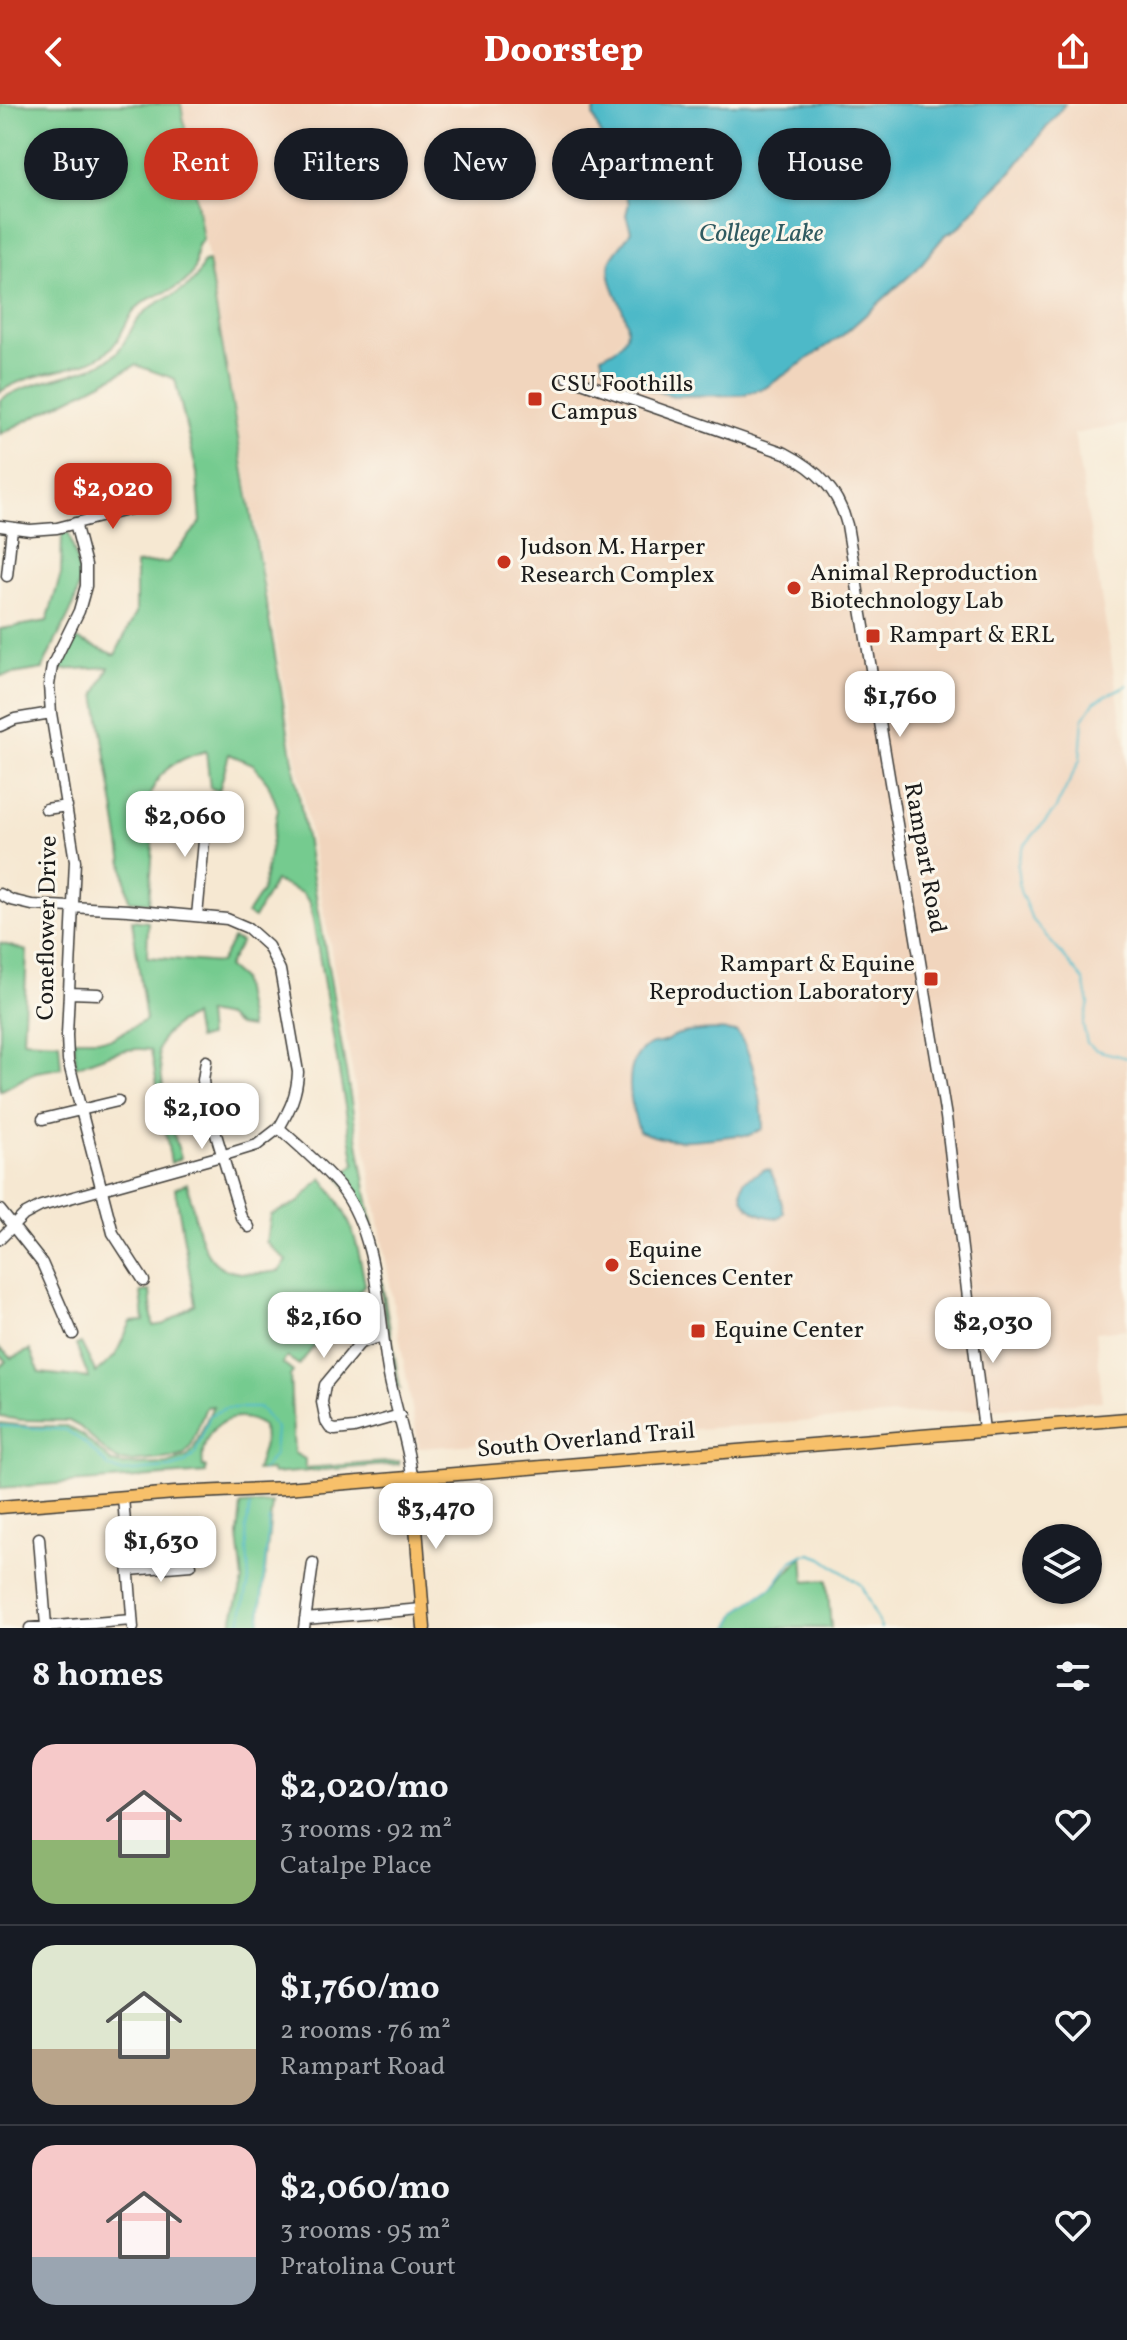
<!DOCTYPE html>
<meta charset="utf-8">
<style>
body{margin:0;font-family:Vollkorn,serif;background:#20242c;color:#f1f3f6;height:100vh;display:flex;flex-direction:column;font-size:30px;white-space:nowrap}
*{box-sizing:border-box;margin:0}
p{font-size:26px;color:#9ea1a6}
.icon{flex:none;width:44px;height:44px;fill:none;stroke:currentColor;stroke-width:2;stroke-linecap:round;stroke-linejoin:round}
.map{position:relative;height:1524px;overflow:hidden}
.details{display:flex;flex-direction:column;background:#171b24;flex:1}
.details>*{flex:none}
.hud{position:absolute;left:24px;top:24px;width:1080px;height:72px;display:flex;gap:16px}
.buttons{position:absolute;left:1022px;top:1420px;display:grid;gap:16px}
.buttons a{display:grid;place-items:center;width:80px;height:80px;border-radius:50%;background:#171b24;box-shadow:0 2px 6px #0004;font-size:40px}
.price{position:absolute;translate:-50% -68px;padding:0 18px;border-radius:16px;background:#fff;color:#222;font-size:26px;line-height:52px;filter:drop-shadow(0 2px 4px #0008)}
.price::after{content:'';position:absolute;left:50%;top:48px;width:24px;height:18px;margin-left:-12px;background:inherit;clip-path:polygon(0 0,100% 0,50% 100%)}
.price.current{background:#c8321e;color:#fff}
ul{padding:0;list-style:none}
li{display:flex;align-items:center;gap:24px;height:200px;padding:0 32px}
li+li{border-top:2px solid #363941}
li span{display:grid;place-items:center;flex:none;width:224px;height:160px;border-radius:24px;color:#555}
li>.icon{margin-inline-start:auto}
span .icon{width:96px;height:96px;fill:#fffc;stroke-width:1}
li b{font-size:34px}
h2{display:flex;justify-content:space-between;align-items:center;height:96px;padding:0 32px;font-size:34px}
.tag{padding:0 28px;border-radius:36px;background:#171b24;box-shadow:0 2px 6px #0004;font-size:28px;line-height:72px}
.tag.current{background:#c8321e;color:#fff}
header{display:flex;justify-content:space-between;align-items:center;height:104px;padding:0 32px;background:#c8321e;color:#fff;font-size:36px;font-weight:800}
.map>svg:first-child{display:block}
</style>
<header><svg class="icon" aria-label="back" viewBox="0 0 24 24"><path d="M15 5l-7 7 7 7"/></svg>Doorstep<svg class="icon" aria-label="share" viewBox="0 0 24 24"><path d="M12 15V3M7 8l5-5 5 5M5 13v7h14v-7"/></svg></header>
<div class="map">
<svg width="1127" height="1524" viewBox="0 0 1127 1524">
<rect width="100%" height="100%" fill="#fbf7ec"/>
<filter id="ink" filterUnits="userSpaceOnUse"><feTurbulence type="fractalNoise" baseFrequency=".0125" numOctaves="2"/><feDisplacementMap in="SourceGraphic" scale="16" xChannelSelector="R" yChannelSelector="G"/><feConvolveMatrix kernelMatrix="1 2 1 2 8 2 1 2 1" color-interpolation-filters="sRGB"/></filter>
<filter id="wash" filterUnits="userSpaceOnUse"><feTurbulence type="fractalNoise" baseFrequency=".006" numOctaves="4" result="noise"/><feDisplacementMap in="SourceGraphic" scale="32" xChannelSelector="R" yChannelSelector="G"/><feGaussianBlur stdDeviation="1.8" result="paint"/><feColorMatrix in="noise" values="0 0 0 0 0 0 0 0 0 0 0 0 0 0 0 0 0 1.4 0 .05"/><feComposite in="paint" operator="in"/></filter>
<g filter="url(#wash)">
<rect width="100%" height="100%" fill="#f6e8d2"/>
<path fill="#f1d5bd" d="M181,0H602L595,5L629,99L632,127L627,137L613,151L622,202L627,217L625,231L610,248L604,263L623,272L780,274L843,231L917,165L945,131L959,124L1065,0H1127V320L1074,330L1127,648V1225L1096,1228L1102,1297L419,1344Z"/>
<path fill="#75cb8f" stroke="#487456" stroke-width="2" d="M0,0H181L203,135C189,149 201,161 189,174C176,189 150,189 136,205C121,221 123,240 99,253C69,269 29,268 0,288Z
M208,157L400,1285L397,1283L372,1135L362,1109L340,1074L355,1060L310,799L302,789L275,777L254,814L247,810L262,787L278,705L268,679L253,660L229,650L219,687L210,684L206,647C173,656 153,669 147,704C145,716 147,730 153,741L149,799L129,797L96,590L109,563L59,566L74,534L115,551L136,509V460L168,458L201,418L197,369L175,275L136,261L0,330V296C29,277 66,275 98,261C126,249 124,231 141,212C163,188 194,193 203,158Z
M62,429H69C73,445 80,462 79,478C77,507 52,537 43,565L0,572V525L47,517L61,470Z
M132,816L148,818L147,853L220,859L233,835L241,838L227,863L241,875L250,924L237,922L226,913L206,909L208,933L197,935L193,912L178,919L163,933L158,947L166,1003L181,1054L171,1059L151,946C126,941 99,954 76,963L74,935H111L146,916Z
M0,839L27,847L23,936L59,938L61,964L36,968L0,987Z
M322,1074C351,1111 357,1135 365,1180L299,1261L287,1253L282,1259L293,1268L290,1272L294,1349L305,1355V1364L399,1357V1360L273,1370L271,1366L256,1367L264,1340L263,1322C231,1300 198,1326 203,1363H206V1369L0,1384C0,1375 2,1366 2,1358C2,1346 0,1331 0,1319L28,1322H66L81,1330L112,1358L121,1361L168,1360L187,1353L194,1344L213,1302L206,1303L191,1342L184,1351L173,1354L130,1358L120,1357L108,1350L80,1323L69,1317L21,1316L0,1313V1264L6,1257L0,1252V1244L12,1254L30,1246L40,1269L89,1274L76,1241L81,1239L96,1269L115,1252L131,1218L144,1217L141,1188L150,1187L153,1222L165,1220L195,1200L175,1084L187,1079C203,1142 199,1180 279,1167L287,1157L266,1138L271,1111L299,1098Z
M272,1399L259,1524H230L243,1477L238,1432L241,1401Z
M803,1451L805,1478L827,1476L831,1524H729L738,1507L773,1483Z"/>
<path fill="#4db9c8" stroke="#346a72" stroke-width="2" d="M602,0H1065L1012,67L983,95L959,124L945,131L917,165L843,231L765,284L742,291L674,292L652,286L604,263L601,252C658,230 602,191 610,158C612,149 626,137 631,127L626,111L629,99L593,12L595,5Z
M718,926L737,928C753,950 763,998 763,1025L747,1032L738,1031C703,1035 672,1042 639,1027C631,1004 621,961 645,944C651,939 657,940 663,938C667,937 670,934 674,932C686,926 705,927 718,926Z
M765,1065L770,1066L778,1084L784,1109L778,1114C759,1113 735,1101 744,1077Z"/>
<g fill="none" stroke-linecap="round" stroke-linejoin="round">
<path stroke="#4db9c8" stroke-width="2" d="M1127,581L1095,597L1083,615L1080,656L1055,706L1023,743L1017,761L1020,787L1032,815L1084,877L1089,900L1083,921L1087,939L1096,946L1127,954
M0,1322L66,1326L85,1339L109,1363L121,1368L170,1364L184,1360L195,1350L210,1311L226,1304H260L276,1324L274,1351L262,1367
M239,1524L249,1477L246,1425L250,1402
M259,1524L269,1415
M729,1524L738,1507L773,1483L792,1457L803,1451L811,1450L822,1454L861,1481L881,1524"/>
</g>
</g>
<g filter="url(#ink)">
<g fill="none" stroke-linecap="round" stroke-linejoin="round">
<g stroke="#3d3b37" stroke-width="13">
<path id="minor" d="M567,273L785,349C818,366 838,386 847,421L946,1013L984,1326
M75,419L86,461V482L79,507L52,562L49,581L51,609L75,757L67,931L68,956L113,1129L144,1177
M0,422L30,426L57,424L142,402
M7,472L12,424
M0,622L15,615L51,609
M46,705L67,702
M0,790L11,796L32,801L128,806L227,815L248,824L268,842L280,866L298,968C297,991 290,1005 279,1024C300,1043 323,1062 341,1084C378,1131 378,1208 388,1266C394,1302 408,1336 412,1373
M197,812L204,737L213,704
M69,889L98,890
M206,957L203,976L205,994L241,1113L249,1123
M43,1015L118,997
M0,1106L42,1159L73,1230
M0,1135L24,1111L41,1102L221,1052L257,1041L279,1024
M383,1232L360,1239L325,1281L322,1298L326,1318L330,1324L335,1326L354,1324L400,1311
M123,1393L133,1524
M39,1434L46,1522
M129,1466L191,1461
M305,1515L422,1505
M30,1524L132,1516
M304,1524L313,1459"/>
</g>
<g stroke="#3d3b37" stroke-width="15">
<path id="major" d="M412,1373L424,1524
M0,1403L175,1389L286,1384L1127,1315"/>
</g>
<use href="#minor" stroke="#fff" stroke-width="10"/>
<use href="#major" stroke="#f7c06b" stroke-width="12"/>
</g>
</g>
<g fill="#c8321e" stroke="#fbf7ec" stroke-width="3">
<rect x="527" y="287" width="16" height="16" rx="4"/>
<circle cx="504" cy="458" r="8"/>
<circle cx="794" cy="484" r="8"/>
<rect x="865" y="524" width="16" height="16" rx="4"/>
<rect x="923" y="867" width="16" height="16" rx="4"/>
<circle cx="612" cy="1161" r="8"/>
<rect x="690" y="1219" width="16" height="16" rx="4"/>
</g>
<g text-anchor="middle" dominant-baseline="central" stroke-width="6" stroke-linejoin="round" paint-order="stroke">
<g font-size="24" fill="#1c1c1c" stroke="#fbf7ec" text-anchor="start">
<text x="551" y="281">CSU Foothills<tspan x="551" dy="28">Campus</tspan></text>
<text x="520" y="444">Judson M. Harper<tspan x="520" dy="28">Research Complex</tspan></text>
<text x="810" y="470">Animal Reproduction<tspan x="810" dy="28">Biotechnology Lab</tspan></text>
<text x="889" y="532">Rampart &amp; ERL</text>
<text x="915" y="861" text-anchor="end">Rampart &amp; Equine<tspan x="915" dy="28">Reproduction Laboratory</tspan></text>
<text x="628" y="1147">Equine<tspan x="628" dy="28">Sciences Center</tspan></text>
<text x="714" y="1227">Equine Center</text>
</g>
<g font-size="24" fill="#1c1c1c" stroke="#fbf7ec">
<text transform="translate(924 754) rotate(80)">Rampart Road</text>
<text transform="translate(48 824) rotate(-89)">Coneflower Drive</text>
<text transform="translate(586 1337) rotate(-5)">South Overland Trail</text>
</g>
<g font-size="26" font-style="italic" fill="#305b61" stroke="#fbf7ec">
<text x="761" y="130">College Lake</text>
</g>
</g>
</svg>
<div class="buttons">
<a><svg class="icon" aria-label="layers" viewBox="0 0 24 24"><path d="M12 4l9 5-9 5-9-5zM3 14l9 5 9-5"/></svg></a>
</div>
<b class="price current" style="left:113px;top:427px">$2,020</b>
<b class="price" style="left:900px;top:635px">$1,760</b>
<b class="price" style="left:185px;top:755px">$2,060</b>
<b class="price" style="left:202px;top:1047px">$2,100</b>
<b class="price" style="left:324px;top:1256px">$2,160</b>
<b class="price" style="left:993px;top:1261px">$2,030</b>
<b class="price" style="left:436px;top:1447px">$3,470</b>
<b class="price" style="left:161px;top:1480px">$1,630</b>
<div class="hud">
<a class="tag">Buy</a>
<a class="tag current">Rent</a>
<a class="tag">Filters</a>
<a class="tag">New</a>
<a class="tag">Apartment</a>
<a class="tag">House</a>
</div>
</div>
<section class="details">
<h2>8 homes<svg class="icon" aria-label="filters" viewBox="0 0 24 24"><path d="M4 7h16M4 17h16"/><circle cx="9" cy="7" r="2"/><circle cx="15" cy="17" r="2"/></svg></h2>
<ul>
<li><span style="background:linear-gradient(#f6c9c9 60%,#8fb573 0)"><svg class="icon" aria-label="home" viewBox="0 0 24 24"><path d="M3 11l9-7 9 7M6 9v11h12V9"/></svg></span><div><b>$2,020/mo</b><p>3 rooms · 92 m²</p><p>Catalpe Place</p></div><svg class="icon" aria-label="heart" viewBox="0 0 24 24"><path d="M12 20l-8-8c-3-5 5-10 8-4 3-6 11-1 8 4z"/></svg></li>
<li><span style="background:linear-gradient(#dfe7d0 65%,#b9a48a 0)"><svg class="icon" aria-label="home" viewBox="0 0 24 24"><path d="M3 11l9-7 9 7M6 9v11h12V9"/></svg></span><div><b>$1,760/mo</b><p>2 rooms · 76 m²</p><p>Rampart Road</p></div><svg class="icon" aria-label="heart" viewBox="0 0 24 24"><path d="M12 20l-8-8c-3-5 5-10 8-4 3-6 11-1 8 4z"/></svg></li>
<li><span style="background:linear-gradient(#f6c9c9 70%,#9aa5b1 0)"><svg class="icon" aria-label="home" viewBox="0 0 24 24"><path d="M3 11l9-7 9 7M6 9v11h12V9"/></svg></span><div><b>$2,060/mo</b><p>3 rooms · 95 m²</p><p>Pratolina Court</p></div><svg class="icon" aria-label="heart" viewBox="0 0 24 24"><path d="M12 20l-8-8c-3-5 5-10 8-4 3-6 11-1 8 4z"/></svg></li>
</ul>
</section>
